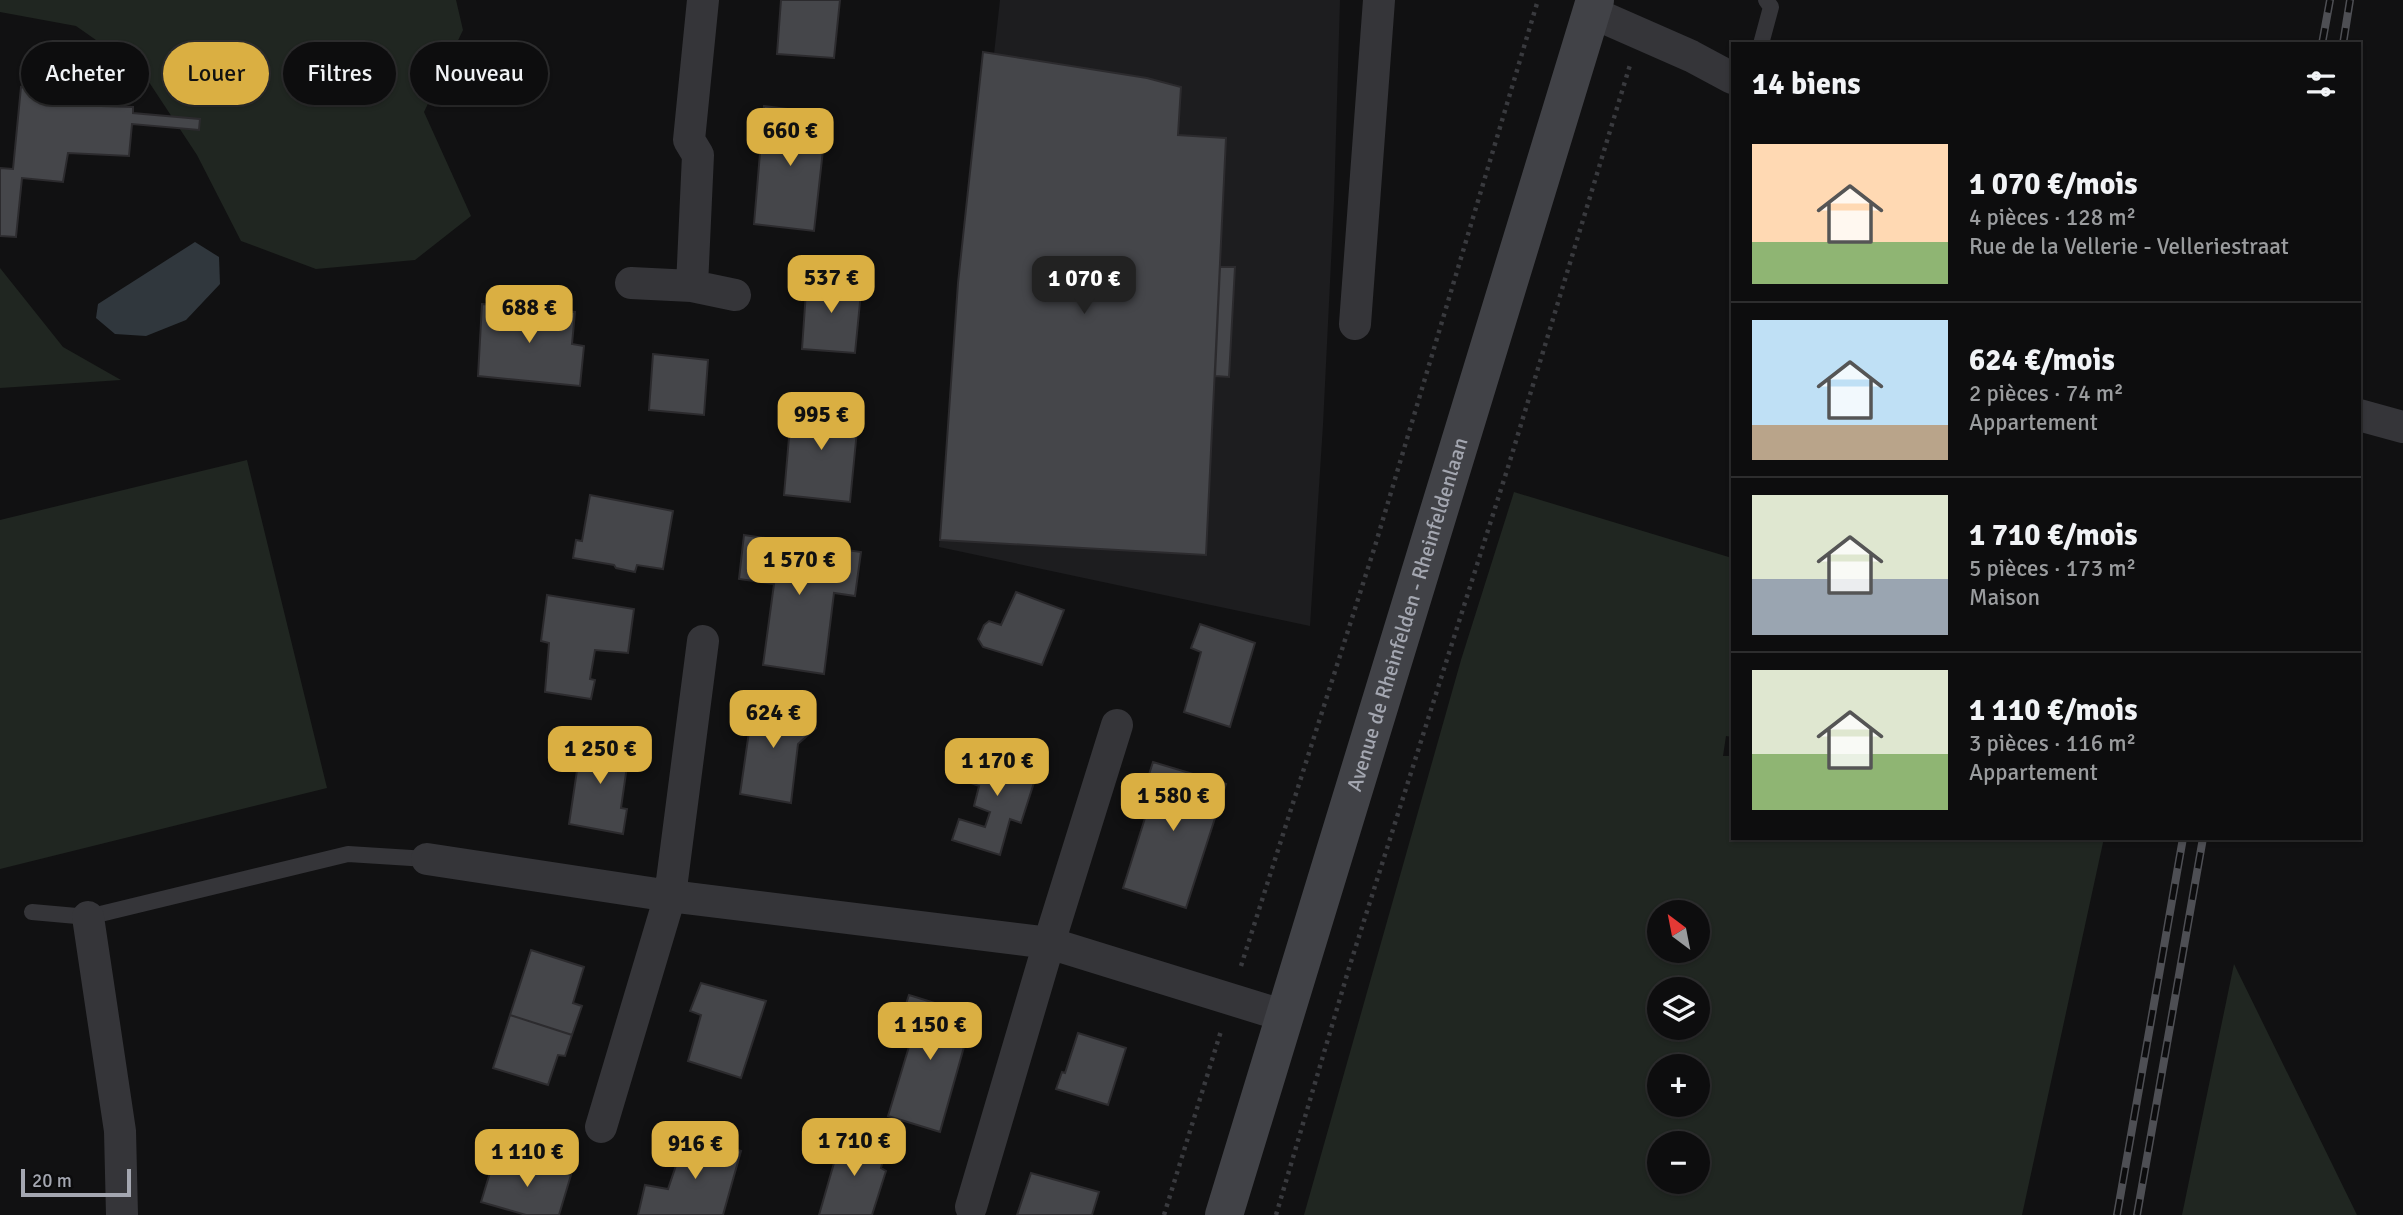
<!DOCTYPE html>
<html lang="fr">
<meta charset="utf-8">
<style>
body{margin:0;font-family:Signika,sans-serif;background:#1b1b1c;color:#f1f3f6;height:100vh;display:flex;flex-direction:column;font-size:26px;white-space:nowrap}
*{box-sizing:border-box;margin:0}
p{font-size:23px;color:#9a9c9e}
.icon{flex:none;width:38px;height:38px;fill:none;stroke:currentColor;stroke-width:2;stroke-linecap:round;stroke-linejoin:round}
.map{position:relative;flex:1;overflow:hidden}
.side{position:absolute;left:1731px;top:42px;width:630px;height:798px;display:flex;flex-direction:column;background:#0d0d0e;border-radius:0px;box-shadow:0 2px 5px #0004,0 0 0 2px #2d2d2e}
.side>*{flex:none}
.banner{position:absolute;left:21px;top:42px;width:665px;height:63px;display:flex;gap:14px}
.needle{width:46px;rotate:328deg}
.buttons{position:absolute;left:1647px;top:900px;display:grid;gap:14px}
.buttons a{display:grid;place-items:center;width:63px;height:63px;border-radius:50%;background:#0d0d0e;box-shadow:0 2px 5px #0004,0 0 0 2px #2d2d2e;font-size:35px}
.scale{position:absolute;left:21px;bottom:18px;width:110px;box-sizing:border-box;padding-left:7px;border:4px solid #a4a7b1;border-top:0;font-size:19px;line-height:24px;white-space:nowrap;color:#a4a7b1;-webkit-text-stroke:5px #0c0c0d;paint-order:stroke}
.price{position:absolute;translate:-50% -60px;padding:0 16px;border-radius:14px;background:#daaf42;color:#111;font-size:23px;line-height:46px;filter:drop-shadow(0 2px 4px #0008)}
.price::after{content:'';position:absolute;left:50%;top:42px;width:21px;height:16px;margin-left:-10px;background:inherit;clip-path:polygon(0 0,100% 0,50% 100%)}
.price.current{background:#222;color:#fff}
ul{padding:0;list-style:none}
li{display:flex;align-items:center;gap:21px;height:175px;padding:0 21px}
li+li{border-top:2px solid #2d2d2e}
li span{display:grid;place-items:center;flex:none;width:196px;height:140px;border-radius:0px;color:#555}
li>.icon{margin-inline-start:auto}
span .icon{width:84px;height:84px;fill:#fffc;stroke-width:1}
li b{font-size:30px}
h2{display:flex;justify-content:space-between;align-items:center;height:84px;padding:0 21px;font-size:30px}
.tag{padding:0 24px;border-radius:32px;background:#0d0d0e;box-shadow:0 2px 5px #0004,0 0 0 2px #2d2d2e;font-size:24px;line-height:63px}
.tag.current{background:#daaf42;color:#111}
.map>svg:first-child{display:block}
</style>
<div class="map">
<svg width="2403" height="1215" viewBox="0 0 2403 1215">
<rect width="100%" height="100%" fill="#111112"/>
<path fill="#1d1d1f" d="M1000,0H1340L1334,201L1323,425L1310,626L939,547L983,52L994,54Z"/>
<path fill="#202621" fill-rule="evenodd" d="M0,0H456L463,30L424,112L471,216L415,260L316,269L241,241L197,155L143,73L76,26L0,12Z
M0,268L63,347L121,380L0,388Z
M247,460L327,788L0,869V520Z
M1514,492L1732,558V737L1726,736L1723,756H1732V838H2104L2022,1215H1304L1461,660ZM1659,912H1698V950H1659ZM1659,989H1698V1027H1659ZM1659,1066H1698V1104H1659ZM1659,1143H1698V1181H1659Z
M2234,964L2357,1215H2182Z"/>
<path fill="#30373d" d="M195,242L219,257L220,284L186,320L146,336L115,334L96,318L98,304Z"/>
<path fill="#45464a" stroke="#2c2b2e" stroke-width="2" d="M781,0H840L834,58L777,54Z
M983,52L1147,78L1181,87L1178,135L1226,138L1206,555L940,540L958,283Z
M41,83L102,90V106L133,107V113L200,119L199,130L132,124L129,156L68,153L63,182L22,178L16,237L0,236V168L13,169L21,87L38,90Z
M764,106L827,114L814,231L754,224Z
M1220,267H1235L1229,377L1215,376Z
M807,277L862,282L855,353L802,349Z
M482,304L575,312L572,344L584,346L580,386L478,376Z
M653,354L708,360L704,415L649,410Z
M792,403L859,410L850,502L784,495Z
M590,495L673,511L663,569L637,565L635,572L616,568L614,565L573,558L576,540L582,541Z
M744,535L861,552L855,596L834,593L824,674L763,665L774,584L739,579Z
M1016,592L1064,610L1042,665L983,647L978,639L984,625L989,621L1001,625Z
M547,595L634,609L628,653L595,650L590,679L595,680L591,699L545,692L549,643L541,641Z
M1200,624L1255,643L1230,727L1184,712L1201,652L1191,648Z
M754,697L784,702L795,716L802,711L816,728L798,744L791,803L740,794Z
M582,737L630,745L621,808L627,809L623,834L569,824Z
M991,749L1040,764L1021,823L1010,819L1000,855L952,840L959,819L985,827L990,812L974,806L979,786L963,780L969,759L986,764Z
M1153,762L1226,784L1186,908L1123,888L1145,818L1136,815Z
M531,950L584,967L573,1003L582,1006L572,1035L510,1015Z
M701,983L766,1001L741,1078L688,1061L701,1015L690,1011Z
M909,995L973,1015L940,1132L888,1116L914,1030L899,1025Z
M510,1015L572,1035L565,1056L558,1055L548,1085L493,1068Z
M1078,1033L1126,1048L1108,1105L1056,1089L1062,1072L1065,1073Z
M687,1133L741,1151L723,1215H638L645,1185L668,1189Z
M840,1133L886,1148L881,1168L886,1171L872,1215H819L836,1156H832Z
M522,1159L571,1175L559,1215H526L481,1202L493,1163L519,1168Z
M1031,1173L1099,1192L1092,1215H1017Z"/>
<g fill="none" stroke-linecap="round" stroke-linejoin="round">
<path stroke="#393a3e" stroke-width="4.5" stroke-dasharray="3.5 5" stroke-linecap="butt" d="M1241,966L1375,546L1538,0
M1164,1215L1221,1031
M1276,1215L1349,968L1509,464L1630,65"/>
<path stroke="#353539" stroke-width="16" d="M1761,44L1771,7L1766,0
M32,912L88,917L348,854L427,859"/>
<path stroke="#353539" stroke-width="32" d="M1591,12L1691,56L1732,78
M631,283L692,286L735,295
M692,286L698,155L689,140L703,0
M1355,324L1379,0
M2359,415L2403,427
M427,859L670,896L1049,943L1285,1016
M88,917L120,1131L122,1215
M601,1127L670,896L703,641
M971,1207L1049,943L1117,725"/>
<path stroke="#414247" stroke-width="38" id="s1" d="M1224,1215L1595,0"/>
<g stroke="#4e4f54" stroke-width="8">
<path id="rail" d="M2322,44L2330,0
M2343,44L2350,0
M2117,1215L2183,838
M2137,1215L2203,838"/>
</g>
<use href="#rail" stroke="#0c0c0d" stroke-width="5" stroke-dasharray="16" stroke-linecap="butt"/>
</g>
<g text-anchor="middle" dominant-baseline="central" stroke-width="6" stroke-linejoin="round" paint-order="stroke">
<g font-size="21" fill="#a4a7b1" stroke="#0c0c0d">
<text stroke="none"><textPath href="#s1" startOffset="628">Avenue de Rheinfelden - Rheinfeldenlaan</textPath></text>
</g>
</g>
</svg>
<div class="buttons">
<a><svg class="needle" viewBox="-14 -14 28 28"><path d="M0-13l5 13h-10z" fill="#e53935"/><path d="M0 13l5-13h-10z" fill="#9a9c9e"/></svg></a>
<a><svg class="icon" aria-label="layers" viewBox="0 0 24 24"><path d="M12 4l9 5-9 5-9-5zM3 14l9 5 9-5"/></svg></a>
<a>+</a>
<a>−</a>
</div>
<div class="scale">20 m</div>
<b class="price" style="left:790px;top:168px">660 €</b>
<b class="price" style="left:831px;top:315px">537 €</b>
<b class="price current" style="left:1084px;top:316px">1 070 €</b>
<b class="price" style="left:529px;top:345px">688 €</b>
<b class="price" style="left:821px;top:452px">995 €</b>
<b class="price" style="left:799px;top:597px">1 570 €</b>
<b class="price" style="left:773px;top:750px">624 €</b>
<b class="price" style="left:600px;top:786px">1 250 €</b>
<b class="price" style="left:997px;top:798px">1 170 €</b>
<b class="price" style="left:1173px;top:833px">1 580 €</b>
<b class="price" style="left:930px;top:1062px">1 150 €</b>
<b class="price" style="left:854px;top:1178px">1 710 €</b>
<b class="price" style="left:695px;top:1181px">916 €</b>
<b class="price" style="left:527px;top:1189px">1 110 €</b>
<div class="banner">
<a class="tag">Acheter</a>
<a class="tag current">Louer</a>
<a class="tag">Filtres</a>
<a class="tag">Nouveau</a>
</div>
<section class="side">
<h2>14 biens<svg class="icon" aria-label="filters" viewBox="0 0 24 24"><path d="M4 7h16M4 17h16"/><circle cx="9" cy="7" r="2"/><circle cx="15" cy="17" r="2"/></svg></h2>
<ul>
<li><span style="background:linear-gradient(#ffd9b3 70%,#8fb573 0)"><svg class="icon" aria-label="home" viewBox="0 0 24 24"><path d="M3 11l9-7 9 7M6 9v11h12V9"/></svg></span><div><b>1 070 €/mois</b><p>4 pièces · 128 m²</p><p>Rue de la Vellerie - Velleriestraat</p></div></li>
<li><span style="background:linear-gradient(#bfe0f5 75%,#b9a48a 0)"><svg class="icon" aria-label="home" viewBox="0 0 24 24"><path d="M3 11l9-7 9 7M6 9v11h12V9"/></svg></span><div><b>624 €/mois</b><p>2 pièces · 74 m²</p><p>Appartement</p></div></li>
<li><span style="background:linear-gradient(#dfe7d0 60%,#9aa5b1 0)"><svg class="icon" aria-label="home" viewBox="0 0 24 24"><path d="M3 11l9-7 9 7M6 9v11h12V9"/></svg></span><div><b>1 710 €/mois</b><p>5 pièces · 173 m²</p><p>Maison</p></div></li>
<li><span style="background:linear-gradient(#dfe7d0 60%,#8fb573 0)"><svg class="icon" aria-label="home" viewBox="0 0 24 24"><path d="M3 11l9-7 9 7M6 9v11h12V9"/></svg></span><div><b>1 110 €/mois</b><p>3 pièces · 116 m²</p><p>Appartement</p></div></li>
</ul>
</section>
</div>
